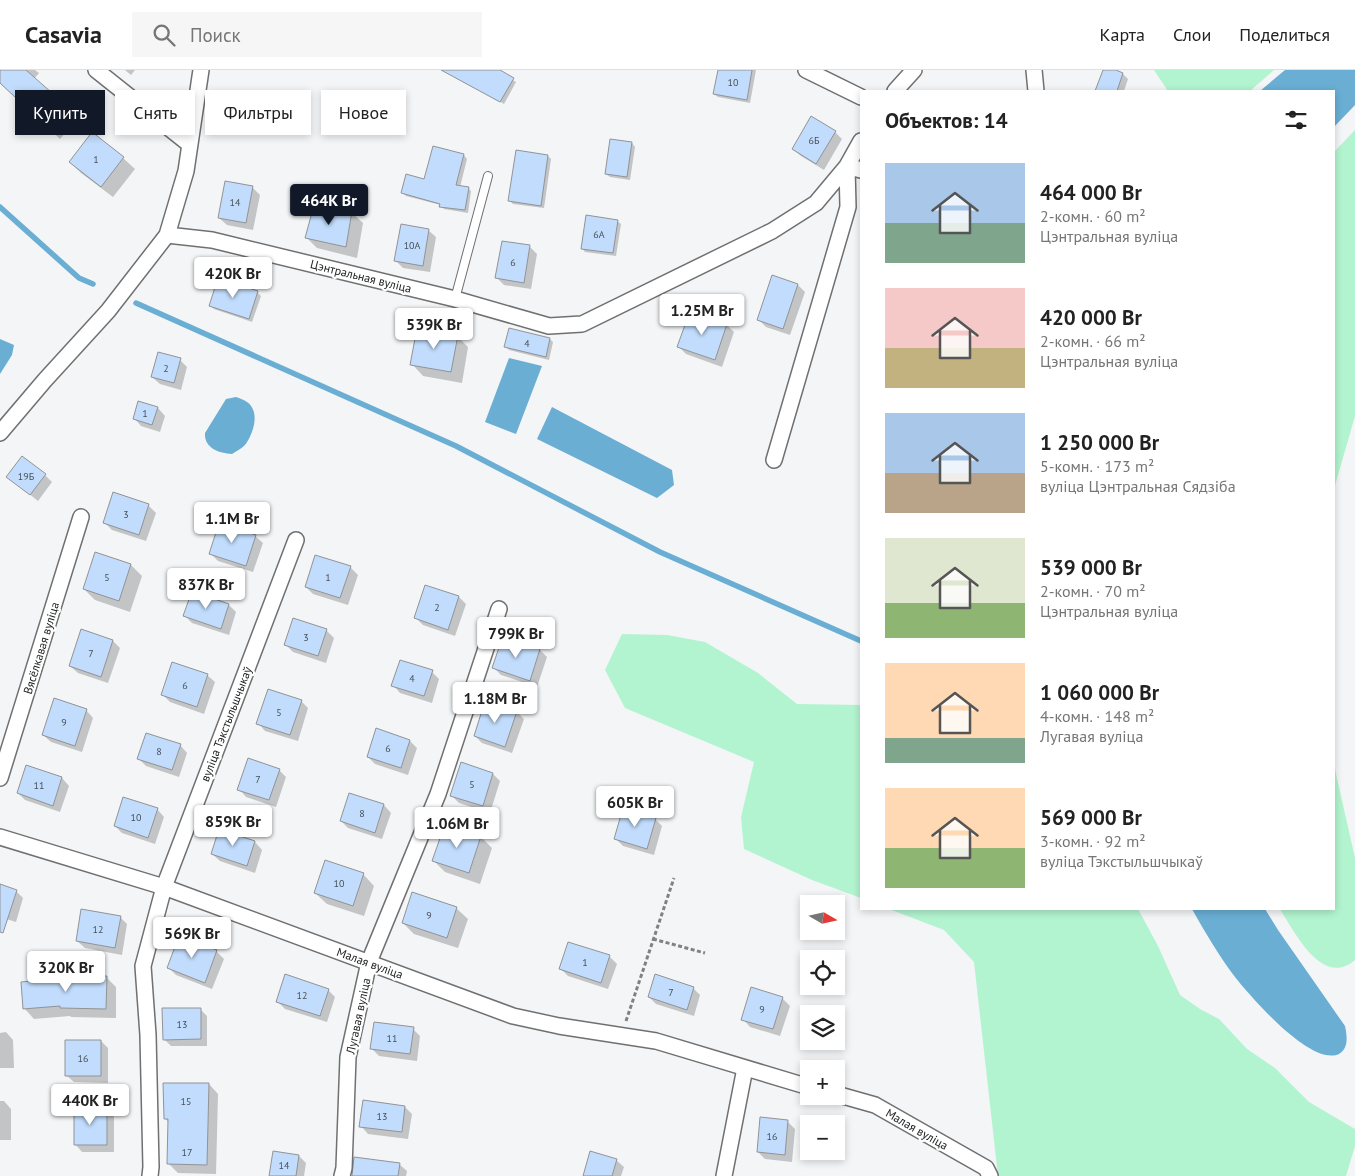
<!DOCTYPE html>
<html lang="ru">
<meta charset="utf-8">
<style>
body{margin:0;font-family:"PT Sans",sans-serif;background:#f6f6f6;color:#222;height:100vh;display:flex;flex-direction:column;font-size:19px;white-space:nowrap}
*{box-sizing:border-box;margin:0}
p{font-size:16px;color:#767676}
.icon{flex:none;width:28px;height:28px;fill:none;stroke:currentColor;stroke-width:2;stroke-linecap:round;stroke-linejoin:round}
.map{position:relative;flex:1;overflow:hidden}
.sheet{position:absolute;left:860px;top:20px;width:475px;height:820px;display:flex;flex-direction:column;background:#fff;border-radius:0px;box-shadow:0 2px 8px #0003}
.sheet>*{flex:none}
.hud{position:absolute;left:15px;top:20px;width:475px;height:45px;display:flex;gap:10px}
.needle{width:32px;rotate:99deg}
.tools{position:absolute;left:800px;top:825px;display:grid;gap:10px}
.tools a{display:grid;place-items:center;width:45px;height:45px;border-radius:0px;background:#fff;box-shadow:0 2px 8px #0003;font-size:25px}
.price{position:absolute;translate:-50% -42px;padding:0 11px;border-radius:5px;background:#fff;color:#222;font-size:16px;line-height:32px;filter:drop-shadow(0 1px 2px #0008)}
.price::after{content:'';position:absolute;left:50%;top:30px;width:15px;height:11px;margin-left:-8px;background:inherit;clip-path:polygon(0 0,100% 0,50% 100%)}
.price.on{background:#111827;color:#fff}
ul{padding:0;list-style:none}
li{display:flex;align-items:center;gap:15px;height:125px;padding:0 25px}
li span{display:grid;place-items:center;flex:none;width:140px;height:100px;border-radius:0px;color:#555}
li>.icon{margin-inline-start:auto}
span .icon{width:60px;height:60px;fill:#fffc;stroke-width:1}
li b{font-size:21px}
h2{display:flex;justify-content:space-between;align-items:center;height:60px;padding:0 25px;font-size:21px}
.tag{padding:0 18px;border-radius:0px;background:#fff;box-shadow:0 2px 8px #0003;font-size:18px;line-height:45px}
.tag.on{background:#111827;color:#fff}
header{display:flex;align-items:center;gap:30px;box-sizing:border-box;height:70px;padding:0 25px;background:#fff;border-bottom:1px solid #e0e0e0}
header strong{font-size:24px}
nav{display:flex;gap:28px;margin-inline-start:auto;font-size:18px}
.search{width:350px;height:45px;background:#f6f6f6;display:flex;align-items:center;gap:12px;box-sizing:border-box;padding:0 18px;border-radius:0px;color:#767676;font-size:19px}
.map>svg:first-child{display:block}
</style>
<header>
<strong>Casavia</strong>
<div class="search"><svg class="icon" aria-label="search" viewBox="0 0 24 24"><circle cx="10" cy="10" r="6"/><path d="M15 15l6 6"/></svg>Поиск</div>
<nav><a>Карта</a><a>Слои</a><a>Поделиться</a></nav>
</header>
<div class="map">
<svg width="1355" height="1106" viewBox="0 0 1355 1106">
<rect width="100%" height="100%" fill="#f3f5f7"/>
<path fill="#b2f4cf" d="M1154,0H1274L1250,21H1168Z
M1355,60V346L1334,419V82Z
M622,564L667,565L705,572L758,603L797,634L861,635V828L812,810L744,779L741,747L754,692L625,638L605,600Z
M1334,695L1355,788V890C1352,892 1349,895 1345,896C1317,908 1292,858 1280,839H1334Z
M889,839H1138L1158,876L1180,925L1200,939L1219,949L1247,979L1275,998L1309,1032L1355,1059V1076L1346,1106H998L974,892L944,860Z"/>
<path fill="#6aaed4" d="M1285,0H1355V35L1334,57V21H1260Z
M0,269L14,275L12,285L0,304Z
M509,288L542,296L516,364L485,352Z
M236,327C240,328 244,330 247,332C261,342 253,364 245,375C241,379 236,381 232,384C219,383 204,378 205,363L226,329Z
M552,337L672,400L674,415L657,428L537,369Z
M1192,839H1265L1278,860L1345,956C1347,966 1349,978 1339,984C1311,997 1251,927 1235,907C1219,886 1205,862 1192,839Z"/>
<path fill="#0003" d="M0,0H35L39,3L34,9L78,49L60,69L0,13Z
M125,0H135L131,5Z
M464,0H497L516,12L504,34L463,12L460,9Z
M719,0H756L750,33L718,27L714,24Z
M1104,0H1112L1123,4L1128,9L1124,21H1097Z
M835,62L842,69L824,100L801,86L793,79Z
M92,64L123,88L135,99L113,127L81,103L70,92Z
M632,73L635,77L630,110L610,107L606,104Z
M464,85L467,89L460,117L468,118L471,121L468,143L444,139L441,135L406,126L403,123L425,111Z
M548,86L551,89L544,138L513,134L510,131Z
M252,117L260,125L253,160L227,155L219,148Z
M351,142L363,153L357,188L317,178L306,167Z
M617,151L621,154L616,186L585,182L582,178Z
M428,160L436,167L430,202L403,198L396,191Z
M530,177L537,184L531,219L504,215L497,208Z
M219,210L258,223L261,226L252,252L214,239L210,235Z
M798,215L805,222L790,265L766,257L758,249Z
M691,242L727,255L734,262L722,297L686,284L679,277Z
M457,266L468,277L462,313L423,306L412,294Z
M550,269L553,272L549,290L509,280L506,277Z
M180,290L187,297L181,320L160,314L152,307Z
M158,338L165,346L160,362L141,356L134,348Z
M45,405L52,412L38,431L8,407Z
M148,435L156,443L146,471L112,460L105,453Z
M255,466L263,473L253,502L218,491L210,483Z
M131,495L142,506L130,542L95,530L84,519Z
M350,497L358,505L348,535L313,524L306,517Z
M426,516L459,527L466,534L455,566L423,555L416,548Z
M192,523L229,535L236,542L229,565L192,553L185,546Z
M326,560L334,568L326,593L293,582L285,574Z
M113,571L120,578L108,613L78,603L70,596Z
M540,580L547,587L537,617L501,605L494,598Z
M432,602L439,609L432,633L400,623L393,615Z
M207,605L215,612L204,644L170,632L163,625Z
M301,631L308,638L298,671L265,661L258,653Z
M86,640L93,648L82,682L51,672L43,665Z
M517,642L524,649L512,683L482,673L475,666Z
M410,671L417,678L408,705L375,694L368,687Z
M180,675L187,683L179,707L146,696L138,688Z
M27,697L62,708L69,716L60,742L25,730L18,723Z
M279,700L286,707L276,737L246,727L239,719Z
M493,704L500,711L490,743L459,733L452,726Z
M350,724L384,735L391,743L382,769L348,758L341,751Z
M157,739L164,747L155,774L122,763L115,756Z
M655,749L662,756L654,785L623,776L616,769Z
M446,756L481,767L492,778L480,814L445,802L434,791Z
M220,761L255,772L262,780L255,803L220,791L212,784Z
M363,804L374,816L364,846L327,834L315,823Z
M0,816L16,821L23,828L16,852L0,847Z
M456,838L468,849L458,878L414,864L403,853Z
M120,847L127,854L122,885L85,878L77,871Z
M180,868L216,881L224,889L212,919L176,905L169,898Z
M609,886L617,894L608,919L568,906L561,899Z
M106,907L116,917V948L71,947L70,946L34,949L24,938Z
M693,918L700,925L694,946L656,934L649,927Z
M328,920L335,927L327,952L285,939L277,931Z
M782,928L790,936L780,966L750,957L743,949Z
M200,939L207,946V976H171L164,969Z
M413,959L420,966L417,991L379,986L371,978Z
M6,962L13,970L14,998H0V963Z
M101,971L108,978V1013L74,1012L66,1005Z
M209,1014L218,1024L216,1104L178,1103L168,1093L169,1053L165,1048Z
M0,1031H4L11,1039V1070H0Z
M405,1037L412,1044L408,1069L368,1064L361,1056Z
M107,1039L114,1047V1082H82L75,1074Z
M788,1052L795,1059L792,1092L765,1089L758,1082Z
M299,1086L306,1093L304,1106H271Z
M616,1090L624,1097L621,1106H585Z
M399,1094L407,1101L406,1106H353Z"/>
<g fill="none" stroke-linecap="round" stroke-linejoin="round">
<path stroke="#6aaed4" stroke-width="5.5" d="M0,137L79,208L93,214
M136,233L456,376L660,482L861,571"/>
</g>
<path fill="#c1dcfc" stroke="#929395" d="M0,0H26L69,38L50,60L0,13Z
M441,0H500L514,8L500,32Z
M718,0H752L747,30L713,24Z
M1103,0H1116L1123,3L1117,21H1095Z
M811,46L836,61L816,94L792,79Z
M92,62L124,87L101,117L69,92Z
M610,69L632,72L627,107L605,104Z
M433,76L464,84L456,115L469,117L465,140L439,137L440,134L401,123L406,104L424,109Z
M516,80L548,85L541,136L508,131Z
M225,111L253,116L246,153L218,148Z
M314,135L352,141L346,177L305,168Z
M586,145L618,150L613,183L581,179Z
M401,154L429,159L423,196L394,191Z
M502,171L530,175L524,213L495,208Z
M772,205L798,214L783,259L757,250Z
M218,208L258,221L249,249L209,236Z
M690,241L727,254L715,290L677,277Z
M417,258L458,265L451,302L410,295Z
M509,258L550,268L546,287L504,277Z
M158,282L181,288L174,313L151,307Z
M138,331L158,337L152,355L133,349Z
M22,386L46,404L30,425L6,407Z
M113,422L149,434L139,465L103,453Z
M219,453L256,465L246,496L209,484Z
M95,482L131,494L119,531L83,519Z
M315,485L351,496L340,528L305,517Z
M425,515L459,526L448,560L414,548Z
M192,521L229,534L221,559L183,546Z
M293,548L327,559L318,586L284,575Z
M81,559L113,570L101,607L69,596Z
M503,566L540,579L530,611L492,598Z
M400,590L433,600L424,626L391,616Z
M172,592L208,604L197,637L161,625Z
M268,619L302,630L290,665L256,654Z
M54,628L87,639L75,676L42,665Z
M485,631L517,641L505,677L474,666Z
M376,658L410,670L401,698L367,687Z
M146,663L181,674L172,700L137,689Z
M248,688L280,699L269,730L237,720Z
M461,692L493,703L483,736L450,726Z
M26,695L62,707L53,736L17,723Z
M349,723L384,734L375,763L340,751Z
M123,727L158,738L148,768L114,756Z
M623,738L656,748L647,779L614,769Z
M445,754L481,766L469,803L432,791Z
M219,759L255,771L247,796L211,784Z
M325,790L364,803L353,836L314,823Z
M0,814L17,820L3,863L0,862Z
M412,822L457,837L447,868L402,853Z
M81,839L121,846L115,878L76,871Z
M179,866L217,880L205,913L167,898Z
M568,872L610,885L601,913L559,899Z
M285,904L329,919L320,946L276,932Z
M655,904L694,917L687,940L648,927Z
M61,905L107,906L106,939L60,938V936L23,939L21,912L61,908Z
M751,917L783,927L773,959L741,950Z
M162,938H201V969L163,970Z
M374,952L414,957L410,984L370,979Z
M65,970H101V1006H65Z
M163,1013H209L207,1095L167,1094L168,1049H164Z
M363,1030L405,1036L402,1062L359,1057Z
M74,1038H107V1075H74Z
M760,1047L788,1050L785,1085L757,1082Z
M273,1081L299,1085L296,1106H269Z
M590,1081L617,1089L612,1106H583Z
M354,1087L400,1093L398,1106H352Z"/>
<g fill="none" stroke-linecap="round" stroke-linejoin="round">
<g stroke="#6f7071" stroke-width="10">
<path id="lane" d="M455,229L488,106"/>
</g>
<g stroke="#6f7071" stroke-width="18">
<path id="street" d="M96,0L189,74
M806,0L861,27
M1034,0L1036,21
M895,21L914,0
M167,165L186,101L201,0
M0,363L45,310L108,241L167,165L212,170L455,229L549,256L582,254L772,161L816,133L847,96L861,71
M774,390L848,137L847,96L861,100
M0,708L81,447
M0,767L164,817L513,946L559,956L656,971L809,1017
M836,1024L875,1035L986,1098L990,1106
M150,1106L151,1097L148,965L143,896L164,817L296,470
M342,1106L344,1098L348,987L369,892L438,724L499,539
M724,1106L745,998"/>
</g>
<path stroke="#808182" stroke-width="3" stroke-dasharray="4 2.5" stroke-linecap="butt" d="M653,869L705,883
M626,951L674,808"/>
<use href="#lane" stroke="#fff" stroke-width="8"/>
<use href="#street" stroke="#fff" stroke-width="15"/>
</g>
<g text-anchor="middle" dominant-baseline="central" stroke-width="4.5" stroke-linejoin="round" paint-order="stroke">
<g font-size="10" fill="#485058">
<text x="733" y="12">10</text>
<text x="814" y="70">6Б</text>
<text x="96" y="89">1</text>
<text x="235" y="132">14</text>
<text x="599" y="164">6А</text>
<text x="412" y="175">10А</text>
<text x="513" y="192">6</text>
<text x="527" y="273">4</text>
<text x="166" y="298">2</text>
<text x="145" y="343">1</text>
<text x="26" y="406">19Б</text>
<text x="126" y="444">3</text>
<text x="107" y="507">5</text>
<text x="328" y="507">1</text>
<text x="437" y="537">2</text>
<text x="306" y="567">3</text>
<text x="91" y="583">7</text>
<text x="412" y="608">4</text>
<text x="185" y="615">6</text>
<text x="279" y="642">5</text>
<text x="64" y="652">9</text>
<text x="388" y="678">6</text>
<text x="159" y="681">8</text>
<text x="258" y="709">7</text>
<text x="472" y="714">5</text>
<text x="39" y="715">11</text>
<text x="362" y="743">8</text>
<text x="136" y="747">10</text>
<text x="339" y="813">10</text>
<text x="429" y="845">9</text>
<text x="98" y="859">12</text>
<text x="585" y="892">1</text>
<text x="671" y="922">7</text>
<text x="302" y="925">12</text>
<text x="762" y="939">9</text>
<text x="182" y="954">13</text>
<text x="392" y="968">11</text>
<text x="83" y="988">16</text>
<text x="186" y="1031">15</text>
<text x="382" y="1046">13</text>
<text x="772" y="1066">16</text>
<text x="187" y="1082">17</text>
<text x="284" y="1095">14</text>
</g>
<g font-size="12" fill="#202121" stroke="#fff">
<text transform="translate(361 206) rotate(14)">Цэнтральная вуліца</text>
<text transform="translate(41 578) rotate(-73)">Вясёлкавая вуліца</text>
<text transform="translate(226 654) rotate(-69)">вуліца Тэкстыльшчыкаў</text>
<text transform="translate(370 893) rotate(20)">Малая вуліца</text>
<text transform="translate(358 946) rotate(-78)">Лугавая вуліца</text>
<text transform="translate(917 1059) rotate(30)">Малая вуліца</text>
</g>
</g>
</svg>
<div class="tools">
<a><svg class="needle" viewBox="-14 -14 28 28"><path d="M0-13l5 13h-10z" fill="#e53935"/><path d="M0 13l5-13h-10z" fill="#767676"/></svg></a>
<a><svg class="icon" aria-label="locate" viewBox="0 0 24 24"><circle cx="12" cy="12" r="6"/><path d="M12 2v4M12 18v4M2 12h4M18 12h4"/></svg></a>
<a><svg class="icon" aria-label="layers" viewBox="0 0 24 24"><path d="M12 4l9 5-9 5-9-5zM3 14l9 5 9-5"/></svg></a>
<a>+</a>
<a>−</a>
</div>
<b class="price on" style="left:329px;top:156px">464K Br</b>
<b class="price" style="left:233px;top:229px">420K Br</b>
<b class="price" style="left:702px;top:266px">1.25M Br</b>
<b class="price" style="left:434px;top:280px">539K Br</b>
<b class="price" style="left:232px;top:474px">1.1M Br</b>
<b class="price" style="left:206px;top:540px">837K Br</b>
<b class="price" style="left:516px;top:589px">799K Br</b>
<b class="price" style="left:495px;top:654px">1.18M Br</b>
<b class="price" style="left:635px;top:758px">605K Br</b>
<b class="price" style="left:233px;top:777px">859K Br</b>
<b class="price" style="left:457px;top:779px">1.06M Br</b>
<b class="price" style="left:192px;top:889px">569K Br</b>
<b class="price" style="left:66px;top:923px">320K Br</b>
<b class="price" style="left:90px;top:1056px">440K Br</b>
<div class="hud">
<a class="tag on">Купить</a>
<a class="tag">Снять</a>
<a class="tag">Фильтры</a>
<a class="tag">Новое</a>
</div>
<section class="sheet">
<h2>Объектов: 14<svg class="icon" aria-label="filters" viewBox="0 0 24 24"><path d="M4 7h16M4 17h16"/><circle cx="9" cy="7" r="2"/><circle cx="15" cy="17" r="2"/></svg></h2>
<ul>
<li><span style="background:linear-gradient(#a9c7e8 60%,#7fa58c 0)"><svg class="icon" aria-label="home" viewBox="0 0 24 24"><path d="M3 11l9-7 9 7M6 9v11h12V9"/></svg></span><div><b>464 000 Br</b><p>2-комн. · 60 m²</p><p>Цэнтральная вуліца</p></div></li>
<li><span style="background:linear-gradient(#f6c9c9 60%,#c2b280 0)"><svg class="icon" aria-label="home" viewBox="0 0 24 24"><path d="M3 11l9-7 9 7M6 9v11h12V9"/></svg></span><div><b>420 000 Br</b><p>2-комн. · 66 m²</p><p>Цэнтральная вуліца</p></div></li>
<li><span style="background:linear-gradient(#a9c7e8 60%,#b9a48a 0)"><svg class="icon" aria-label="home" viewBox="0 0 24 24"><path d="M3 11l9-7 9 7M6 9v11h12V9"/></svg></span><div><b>1 250 000 Br</b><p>5-комн. · 173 m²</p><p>вуліца Цэнтральная Сядзіба</p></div></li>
<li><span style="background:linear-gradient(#dfe7d0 65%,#8fb573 0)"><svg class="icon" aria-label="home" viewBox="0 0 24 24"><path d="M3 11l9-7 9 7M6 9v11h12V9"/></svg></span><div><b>539 000 Br</b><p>2-комн. · 70 m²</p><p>Цэнтральная вуліца</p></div></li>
<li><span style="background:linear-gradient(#ffd9b3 75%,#7fa58c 0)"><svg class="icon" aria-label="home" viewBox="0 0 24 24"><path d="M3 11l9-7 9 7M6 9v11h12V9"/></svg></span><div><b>1 060 000 Br</b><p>4-комн. · 148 m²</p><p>Лугавая вуліца</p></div></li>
<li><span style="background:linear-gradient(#ffd9b3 60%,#8fb573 0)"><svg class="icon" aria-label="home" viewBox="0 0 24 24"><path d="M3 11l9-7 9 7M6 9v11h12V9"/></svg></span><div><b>569 000 Br</b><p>3-комн. · 92 m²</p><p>вуліца Тэкстыльшчыкаў</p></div></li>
</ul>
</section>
</div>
